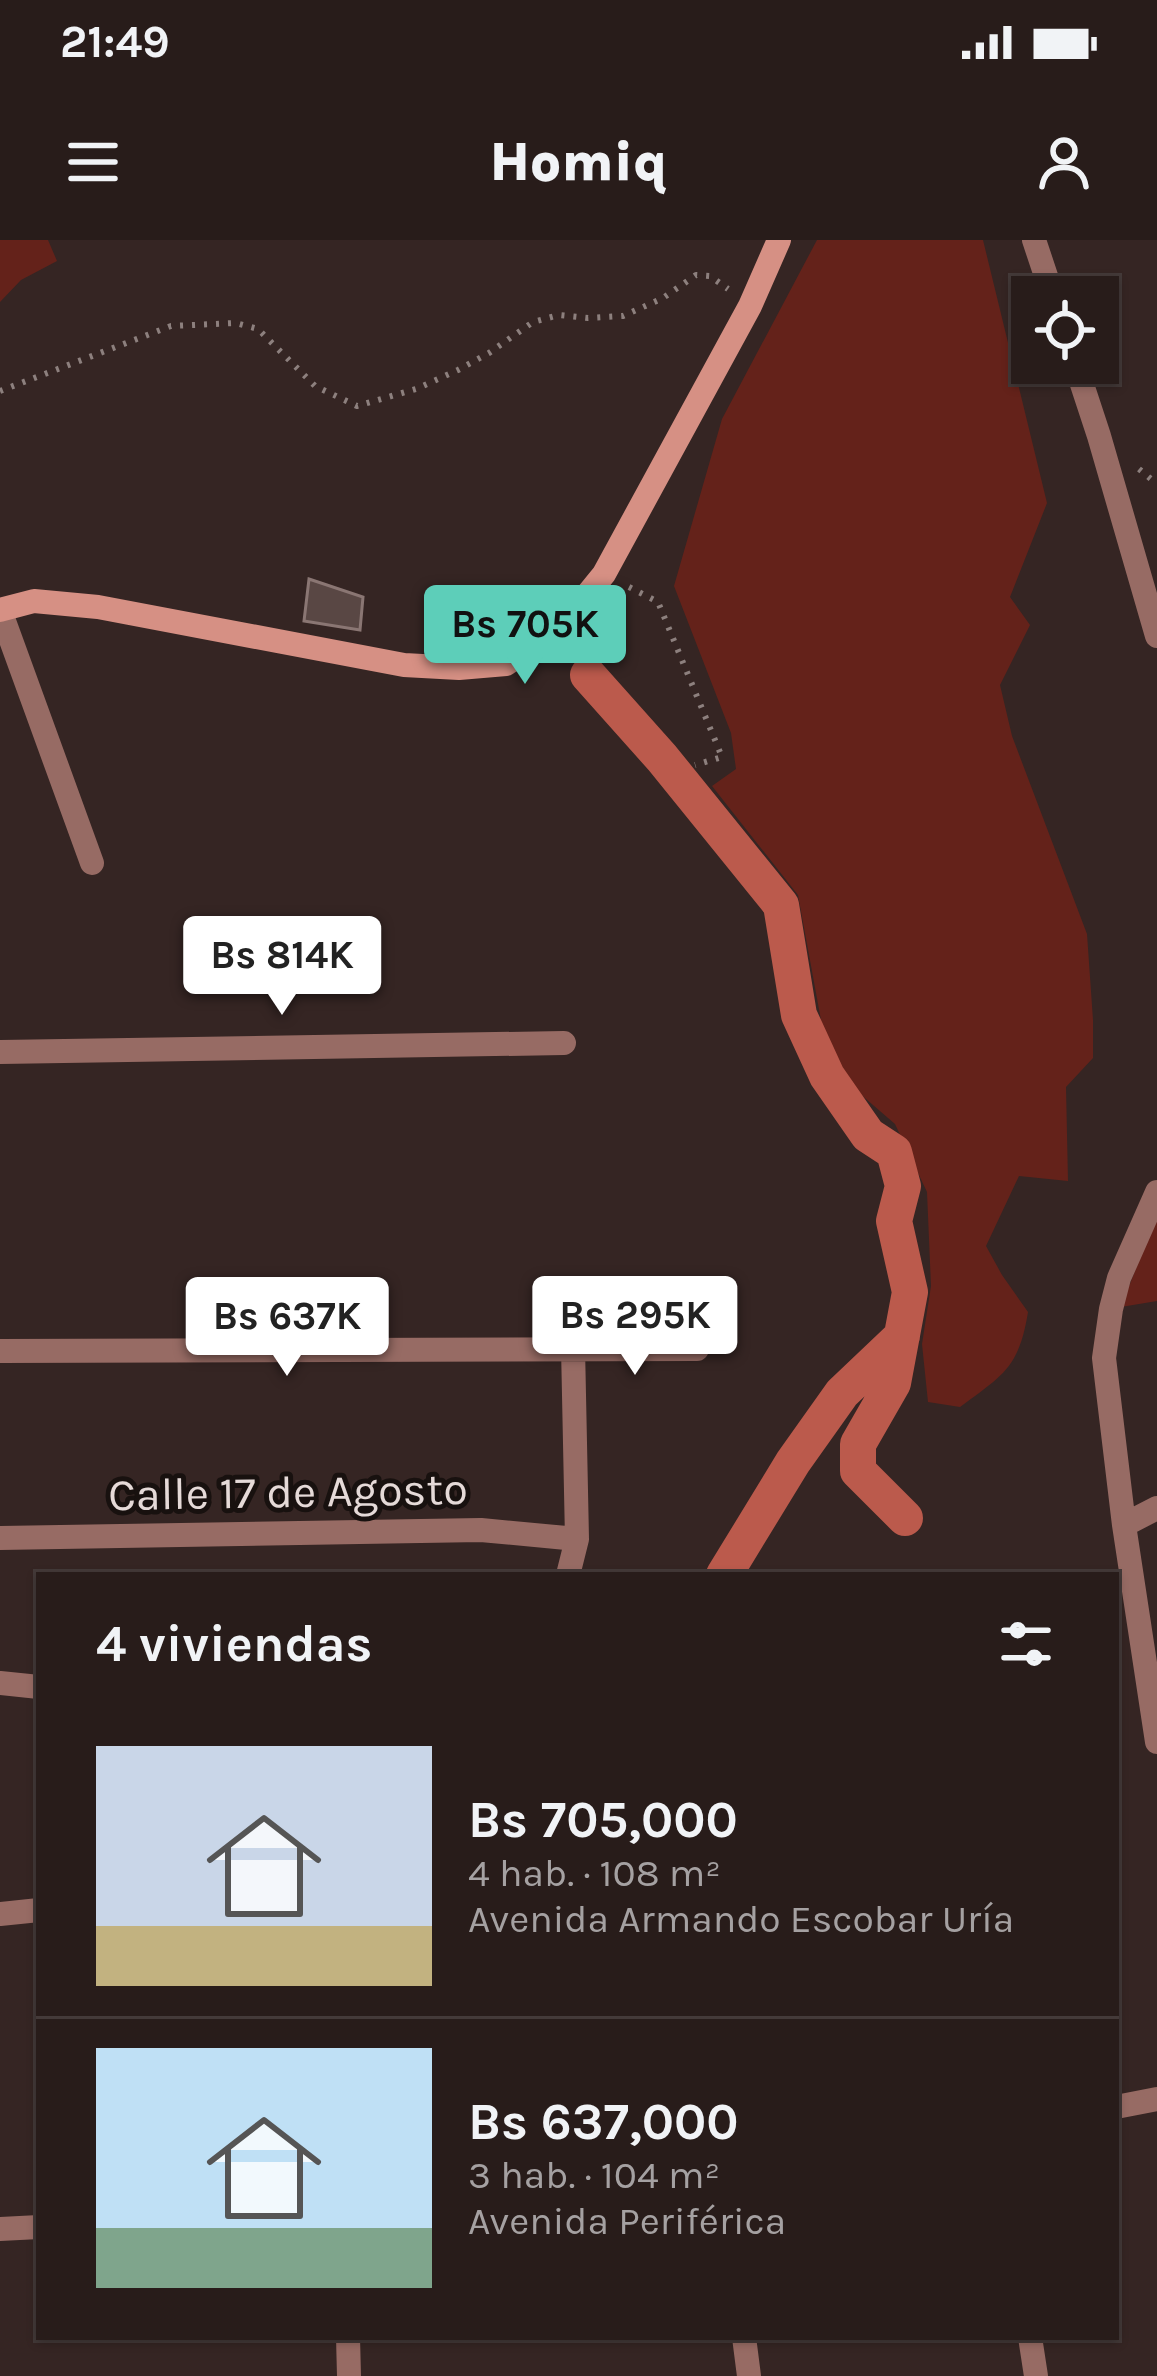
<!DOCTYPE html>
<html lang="es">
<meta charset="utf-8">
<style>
body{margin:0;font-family:Karla,sans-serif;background:#342927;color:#f1f3f6;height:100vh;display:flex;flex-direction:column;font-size:45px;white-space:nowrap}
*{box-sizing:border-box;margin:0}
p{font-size:39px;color:#a5a1a2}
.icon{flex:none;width:66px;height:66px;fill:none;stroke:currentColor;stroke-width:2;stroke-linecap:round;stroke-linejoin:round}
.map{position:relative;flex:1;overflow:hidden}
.panel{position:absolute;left:36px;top:1332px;width:1083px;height:768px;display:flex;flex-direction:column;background:#281c1a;border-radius:0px;box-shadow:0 3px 9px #0004,0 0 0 3px #443a39}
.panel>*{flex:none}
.tools{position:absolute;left:1011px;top:36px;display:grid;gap:24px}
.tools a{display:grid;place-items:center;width:108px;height:108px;border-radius:0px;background:#281c1a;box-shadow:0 3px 9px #0004,0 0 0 3px #443a39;font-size:60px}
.price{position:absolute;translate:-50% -102px;padding:0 27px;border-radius:12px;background:#fff;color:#222;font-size:39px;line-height:78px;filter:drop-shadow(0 3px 6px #0008)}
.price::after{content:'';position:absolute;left:50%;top:72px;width:36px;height:27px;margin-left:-18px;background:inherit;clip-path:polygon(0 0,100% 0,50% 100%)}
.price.current{background:#5dceb9;color:#111}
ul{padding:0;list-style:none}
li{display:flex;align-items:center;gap:36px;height:300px;padding:0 60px}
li+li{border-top:3px solid #443a39}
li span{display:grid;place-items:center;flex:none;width:336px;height:240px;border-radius:0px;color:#555}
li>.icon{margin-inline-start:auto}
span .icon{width:144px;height:144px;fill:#fffc;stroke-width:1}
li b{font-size:51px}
h2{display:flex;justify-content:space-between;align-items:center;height:144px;padding:0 60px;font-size:51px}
.status{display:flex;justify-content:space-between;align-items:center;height:84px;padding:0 60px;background:#281c1a;direction:ltr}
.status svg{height:33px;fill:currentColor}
header{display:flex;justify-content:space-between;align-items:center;height:156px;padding:0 60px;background:#281c1a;font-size:54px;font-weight:800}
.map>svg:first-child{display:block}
</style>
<div class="status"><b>21:49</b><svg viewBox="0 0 49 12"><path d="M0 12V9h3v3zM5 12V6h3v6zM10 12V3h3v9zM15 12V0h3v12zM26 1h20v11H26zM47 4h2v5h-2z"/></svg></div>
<header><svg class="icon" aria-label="menu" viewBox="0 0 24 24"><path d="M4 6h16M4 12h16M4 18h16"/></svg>Homiq<svg class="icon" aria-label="person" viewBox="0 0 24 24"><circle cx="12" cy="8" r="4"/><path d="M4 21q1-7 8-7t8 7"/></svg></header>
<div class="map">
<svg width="1157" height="2136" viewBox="0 0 1157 2136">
<rect width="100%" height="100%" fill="#352523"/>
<path fill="#64221a" d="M0,0H48L57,21L21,40L0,62Z
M817,0H983L1047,263L1010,357L1030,385L1000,445L1012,496L1087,694L1093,780V818L1066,847L1068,941L1019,936L986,1006L1002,1035L1028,1072C1019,1128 1003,1135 960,1167L928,1162L922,1104L931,1046L927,952L895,884L844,840L823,791L798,655L712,546L736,529L731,493L674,346L722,179Z
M1157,974V1061L1121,1067Z"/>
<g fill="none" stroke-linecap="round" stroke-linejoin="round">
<path stroke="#bb5a4c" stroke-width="36" d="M588,435L662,518L781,665L799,775L827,836L868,895L894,912L903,946L894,981L910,1052L893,1143L858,1204V1231L905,1278
M724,1335L793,1222L842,1153L902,1096"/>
</g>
<path fill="#594744" stroke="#8a7673" stroke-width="3" d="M309,339L363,357L360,390L304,381Z"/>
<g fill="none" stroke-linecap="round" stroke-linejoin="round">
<path stroke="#8d807e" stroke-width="6" stroke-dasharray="3 9" stroke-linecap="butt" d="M0,151L171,86L236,83L258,89L315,146L357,166L416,149L458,130L489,113L533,82L559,75L588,78L623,76L663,58L696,35L710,36L728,49
M1139,229L1157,244
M629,347L658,362L722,517L695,525"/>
<path stroke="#976b64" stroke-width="24" d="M1034,0L1053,57
M1075,123L1099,196L1157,396
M0,370L92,623
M0,812L564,803
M1157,952L1119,1038L1111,1069L1104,1118L1124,1285L1157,1502
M0,1111L697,1109
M1124,1285L1157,1268
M0,1298L481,1290L577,1299
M568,1335L577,1299L573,1107
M0,1443L39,1447
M0,1674L39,1670
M1116,1867L1157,1859
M0,1989L39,1987
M348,2097L349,2136
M744,2097L749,2136
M1030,2097L1036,2136"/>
<path stroke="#d69084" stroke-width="24" d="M0,370L34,361L98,367L404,425L459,428L506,424L560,388L604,334L750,66L779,0"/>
</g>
<g text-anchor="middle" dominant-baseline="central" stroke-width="10" stroke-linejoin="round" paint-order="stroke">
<g font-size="45" fill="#e5dad8" stroke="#18110f">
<text transform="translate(288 1252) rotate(-1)">Calle 17 de Agosto</text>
</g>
</g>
</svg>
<div class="tools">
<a><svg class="icon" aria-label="locate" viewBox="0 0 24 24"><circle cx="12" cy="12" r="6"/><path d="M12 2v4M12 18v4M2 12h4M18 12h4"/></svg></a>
</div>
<b class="price current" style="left:525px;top:447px">Bs 705K</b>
<b class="price" style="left:282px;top:778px">Bs 814K</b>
<b class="price" style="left:635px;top:1138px">Bs 295K</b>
<b class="price" style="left:287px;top:1139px">Bs 637K</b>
<section class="panel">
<h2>4 viviendas<svg class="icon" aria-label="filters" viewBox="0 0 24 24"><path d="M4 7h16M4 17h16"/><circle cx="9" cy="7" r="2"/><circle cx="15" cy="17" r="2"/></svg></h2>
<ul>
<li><span style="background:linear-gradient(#c9d6e8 75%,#c2b280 0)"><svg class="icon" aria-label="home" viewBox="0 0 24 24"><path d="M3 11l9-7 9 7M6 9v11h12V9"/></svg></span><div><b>Bs 705,000</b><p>4 hab. · 108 m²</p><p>Avenida Armando Escobar Uría</p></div></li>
<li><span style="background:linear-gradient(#bfe0f5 75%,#7fa58c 0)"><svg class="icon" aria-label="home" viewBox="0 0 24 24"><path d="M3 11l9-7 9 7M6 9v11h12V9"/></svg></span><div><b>Bs 637,000</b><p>3 hab. · 104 m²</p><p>Avenida Periférica</p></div></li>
</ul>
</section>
</div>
